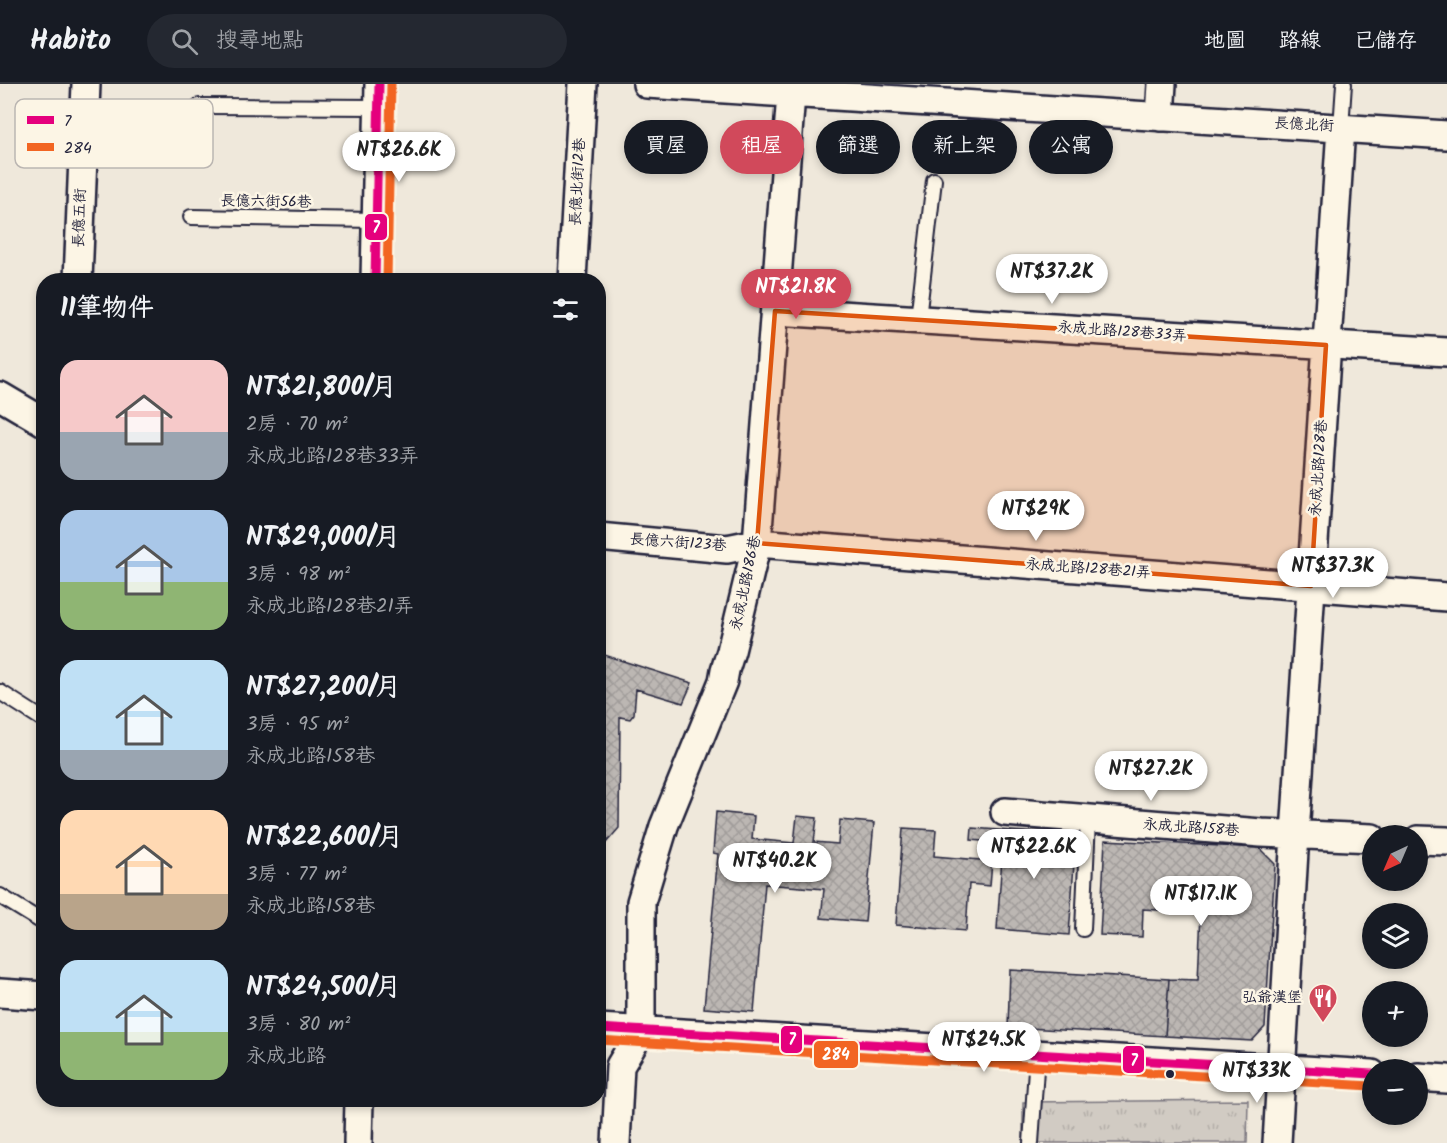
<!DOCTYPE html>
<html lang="zh-TW">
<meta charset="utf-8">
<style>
body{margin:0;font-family:Kalam,"LXGW WenKai TC",sans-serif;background:#242831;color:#f1f3f6;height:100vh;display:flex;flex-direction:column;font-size:22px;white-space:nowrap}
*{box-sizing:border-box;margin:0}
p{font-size:20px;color:#9ea1a6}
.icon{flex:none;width:33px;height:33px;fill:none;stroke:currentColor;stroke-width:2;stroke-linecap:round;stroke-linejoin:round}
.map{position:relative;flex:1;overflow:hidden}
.sheet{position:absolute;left:36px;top:189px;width:570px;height:834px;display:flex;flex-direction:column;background:#171b24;border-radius:24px;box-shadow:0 3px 9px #0003}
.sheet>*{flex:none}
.top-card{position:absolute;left:624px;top:36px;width:570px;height:54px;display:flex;gap:12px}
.needle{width:39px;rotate:224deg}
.tools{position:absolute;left:1362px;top:741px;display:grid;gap:12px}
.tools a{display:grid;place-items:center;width:66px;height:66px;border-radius:50%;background:#171b24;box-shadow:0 3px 9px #0003;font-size:30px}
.price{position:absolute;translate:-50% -51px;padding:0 14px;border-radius:21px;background:#fff;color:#222;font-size:20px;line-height:39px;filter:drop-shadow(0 2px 3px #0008)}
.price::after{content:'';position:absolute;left:50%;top:36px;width:18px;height:14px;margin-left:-9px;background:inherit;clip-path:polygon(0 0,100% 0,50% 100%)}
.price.current{background:#d1495b;color:#fff}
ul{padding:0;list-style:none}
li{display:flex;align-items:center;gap:18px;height:150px;padding:0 24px}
li span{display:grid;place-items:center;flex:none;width:168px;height:120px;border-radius:18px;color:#555}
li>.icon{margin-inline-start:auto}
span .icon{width:72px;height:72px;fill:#fffc;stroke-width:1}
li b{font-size:26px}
h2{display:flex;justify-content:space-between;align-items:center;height:72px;padding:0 24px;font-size:26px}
.pill{padding:0 21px;border-radius:27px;background:#171b24;box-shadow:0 3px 9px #0003;font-size:21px;line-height:54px}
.pill.current{background:#d1495b;color:#fff}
header{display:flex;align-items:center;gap:36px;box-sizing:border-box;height:84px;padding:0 30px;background:#171b24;border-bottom:2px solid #363941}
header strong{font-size:28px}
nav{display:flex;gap:33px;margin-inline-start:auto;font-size:21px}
.search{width:420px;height:54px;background:#242831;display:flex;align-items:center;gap:15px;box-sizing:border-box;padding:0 21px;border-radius:33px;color:#9ea1a6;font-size:22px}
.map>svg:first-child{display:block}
</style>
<header>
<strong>Habito</strong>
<div class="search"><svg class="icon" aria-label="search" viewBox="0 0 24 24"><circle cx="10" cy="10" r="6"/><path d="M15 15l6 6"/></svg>搜尋地點</div>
<nav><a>地圖</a><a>路線</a><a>已儲存</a></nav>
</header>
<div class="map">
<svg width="1447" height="1059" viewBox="0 0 1447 1059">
<defs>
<pattern id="grass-tufts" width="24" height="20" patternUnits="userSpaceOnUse" patternTransform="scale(1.5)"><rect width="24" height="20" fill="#d1cbc3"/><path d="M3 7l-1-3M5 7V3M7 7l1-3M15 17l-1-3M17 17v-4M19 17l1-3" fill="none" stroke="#b3aea8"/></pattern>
<pattern id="building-cross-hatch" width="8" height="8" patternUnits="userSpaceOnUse" patternTransform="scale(1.5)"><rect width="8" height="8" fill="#bcb7b3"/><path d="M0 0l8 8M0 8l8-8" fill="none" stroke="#a19d9b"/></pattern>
</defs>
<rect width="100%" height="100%" fill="#efe8db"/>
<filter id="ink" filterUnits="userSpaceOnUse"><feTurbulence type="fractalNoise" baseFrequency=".0167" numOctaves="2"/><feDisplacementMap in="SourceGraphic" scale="12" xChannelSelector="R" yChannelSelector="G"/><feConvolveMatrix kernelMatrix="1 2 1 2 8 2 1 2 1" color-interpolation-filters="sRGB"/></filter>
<g filter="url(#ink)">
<path fill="url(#grass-tufts)" stroke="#7a767f" stroke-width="1.5" d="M1248,1016L1247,1059H1023V1018Z"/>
<path fill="url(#building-cross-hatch)" stroke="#22223b" stroke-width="1.5" d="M598,569L692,599L683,619L636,605L634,630L630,635L620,633L619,744L606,759L598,758Z
M716,728L754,732L752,755L794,759L797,732L817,734L814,758L838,760L840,736L874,739L865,838L821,834L824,805L765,800L754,928L704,924L718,770L713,769Z
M903,744L936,746L934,772L992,777L990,802L969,800L966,847L896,841Z
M972,744L1076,752L1069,851L997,845L1003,759L971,756Z
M1105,756L1259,764L1275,780L1265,943L1252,957L1165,952L1169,895L1198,896L1201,829L1143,825L1142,853L1100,851Z
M1010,886L1169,895L1165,952L1008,943Z"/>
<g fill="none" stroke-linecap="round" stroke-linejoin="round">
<g stroke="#22223b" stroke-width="18">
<path id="lane" d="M199,22L378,23
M1341,44L1344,0
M191,133L376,136
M918,235L934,96
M0,608L44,636
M0,812L44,839
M1083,845L1088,736
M1031,1059L1037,970"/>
</g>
<g stroke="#22223b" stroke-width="32">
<path id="street" d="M647,0L1447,51
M1160,33L1162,0
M78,196L86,0
M375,196L379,0
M572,196L583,0
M775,227L1447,268
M0,312L44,338
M598,453L727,465L757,459L1447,513
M1005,728L1261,749L1372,754
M1418,756L1447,757
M0,909L44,912
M598,944L1372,990
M1418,993L1447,995
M358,1059L359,1016
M616,1059L620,982L641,947V818L664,742L723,597L725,586L731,567L757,459L791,10L787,0
M1277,1059L1295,750L1341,44"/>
</g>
<use href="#lane" stroke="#fcf5e5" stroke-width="14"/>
<use href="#street" stroke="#fcf5e5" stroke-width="27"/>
<g stroke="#fcf5e5" stroke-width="14">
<path id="bus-1" d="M375,196L379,0
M598,944L1372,990"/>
</g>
<g stroke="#fcf5e5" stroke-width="14">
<path id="bus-2" d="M387,196L391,0
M598,956L1371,1002"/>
</g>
<use href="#bus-1" stroke="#e5007d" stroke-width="9"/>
<use href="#bus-2" stroke="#f26522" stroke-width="9"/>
</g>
</g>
<path fill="#de560e" fill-opacity="0.2" stroke="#de560e" stroke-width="4.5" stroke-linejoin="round" d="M775,227L1326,261L1311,502L757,459Z"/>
<defs>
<g id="restaurant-pin" transform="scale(1.5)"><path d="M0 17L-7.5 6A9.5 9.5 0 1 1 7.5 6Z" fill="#d1495b" stroke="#fcf5e5"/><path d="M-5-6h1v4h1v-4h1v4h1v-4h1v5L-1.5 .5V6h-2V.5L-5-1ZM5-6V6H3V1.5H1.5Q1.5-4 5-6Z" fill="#fff"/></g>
</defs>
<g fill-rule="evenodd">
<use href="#restaurant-pin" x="1323" y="914"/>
</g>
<circle fill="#22223b" stroke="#fcf5e5" stroke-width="2" cx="1170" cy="990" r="5"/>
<g text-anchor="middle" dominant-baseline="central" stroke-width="5" stroke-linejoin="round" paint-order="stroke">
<g font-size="15" fill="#22223b" stroke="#fcf5e5">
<text transform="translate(1304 41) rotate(3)">長億北街</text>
<text transform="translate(578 98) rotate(-87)">長億北街12巷</text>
<text transform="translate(266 118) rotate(1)">長億六街56巷</text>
<text transform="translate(80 134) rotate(-88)">長億五街</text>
<text transform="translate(1122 248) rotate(4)">永成北路128巷33弄</text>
<text transform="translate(1319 384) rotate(-86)">永成北路128巷</text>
<text transform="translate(678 459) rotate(4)">長億六街123巷</text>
<text transform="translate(1088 485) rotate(4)">永成北路128巷21弄</text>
<text transform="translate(746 499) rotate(-78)">永成北路186巷</text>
<text transform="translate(1191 744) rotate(4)">永成北路158巷</text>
</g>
<g font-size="15" fill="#22223b" stroke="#fcf5e5" text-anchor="end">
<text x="1302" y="914">弘爺漢堡</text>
</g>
</g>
<rect x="15" y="15" width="198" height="69" rx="9" fill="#fcf5e5" stroke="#bbb6b2" stroke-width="1.5"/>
<rect x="27" y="32" width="27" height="8" fill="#e5007d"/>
<rect x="27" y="59" width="27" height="8" fill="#f26522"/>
<g font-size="16" fill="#22223b">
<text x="64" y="42">7</text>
<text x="64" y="69">284</text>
</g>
<g stroke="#fcf5e5" stroke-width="2">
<rect x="364" y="129" width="24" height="28" rx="6" fill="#e5007d"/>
<rect x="780" y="941" width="23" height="29" rx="6" fill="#e5007d"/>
<rect x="813" y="956" width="46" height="29" rx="6" fill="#f26522"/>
<rect x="1122" y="961" width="23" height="29" rx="6" fill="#e5007d"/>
</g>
<g font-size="16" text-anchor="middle" font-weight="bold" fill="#fff">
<text x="376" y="149">7</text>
<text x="792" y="961">7</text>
<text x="836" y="976">284</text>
<text x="1134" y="982">7</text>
</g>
</svg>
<div class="tools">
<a><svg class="needle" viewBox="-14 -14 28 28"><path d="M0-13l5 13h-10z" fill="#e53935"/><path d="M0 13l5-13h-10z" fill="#9ea1a6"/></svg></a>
<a><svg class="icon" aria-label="layers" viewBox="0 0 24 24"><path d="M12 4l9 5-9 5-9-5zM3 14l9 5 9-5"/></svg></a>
<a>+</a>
<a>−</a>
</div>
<b class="price" style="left:399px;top:99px">NT$26.6K</b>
<b class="price" style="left:1052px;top:221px">NT$37.2K</b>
<b class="price current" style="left:796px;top:236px">NT$21.8K</b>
<b class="price" style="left:1036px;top:458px">NT$29K</b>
<b class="price" style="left:1333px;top:515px">NT$37.3K</b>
<b class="price" style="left:1151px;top:718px">NT$27.2K</b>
<b class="price" style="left:1034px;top:796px">NT$22.6K</b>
<b class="price" style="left:775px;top:810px">NT$40.2K</b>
<b class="price" style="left:1201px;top:843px">NT$17.1K</b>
<b class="price" style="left:984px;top:989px">NT$24.5K</b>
<b class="price" style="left:1257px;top:1020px">NT$33K</b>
<div class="top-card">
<a class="pill">買屋</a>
<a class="pill current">租屋</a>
<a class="pill">篩選</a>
<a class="pill">新上架</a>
<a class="pill">公寓</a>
</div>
<section class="sheet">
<h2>11筆物件<svg class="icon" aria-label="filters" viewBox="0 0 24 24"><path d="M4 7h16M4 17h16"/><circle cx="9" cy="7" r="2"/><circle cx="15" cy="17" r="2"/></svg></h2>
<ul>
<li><span style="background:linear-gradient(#f6c9c9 60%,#9aa5b1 0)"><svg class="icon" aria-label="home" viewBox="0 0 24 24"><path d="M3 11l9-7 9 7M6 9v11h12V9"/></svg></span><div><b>NT$21,800/月</b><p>2房 · 70 m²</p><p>永成北路128巷33弄</p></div></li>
<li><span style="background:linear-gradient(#a9c7e8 60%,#8fb573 0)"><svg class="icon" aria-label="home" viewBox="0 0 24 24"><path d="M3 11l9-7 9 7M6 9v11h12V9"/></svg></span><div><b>NT$29,000/月</b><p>3房 · 98 m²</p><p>永成北路128巷21弄</p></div></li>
<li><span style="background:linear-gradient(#bfe0f5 75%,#9aa5b1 0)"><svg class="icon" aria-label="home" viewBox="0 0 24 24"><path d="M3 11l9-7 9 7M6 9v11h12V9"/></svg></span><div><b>NT$27,200/月</b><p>3房 · 95 m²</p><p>永成北路158巷</p></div></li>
<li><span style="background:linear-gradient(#ffd9b3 70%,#b9a48a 0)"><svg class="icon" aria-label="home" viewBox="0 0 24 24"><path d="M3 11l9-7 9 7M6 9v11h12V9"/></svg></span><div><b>NT$22,600/月</b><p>3房 · 77 m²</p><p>永成北路158巷</p></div></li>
<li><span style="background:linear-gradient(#bfe0f5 60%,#8fb573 0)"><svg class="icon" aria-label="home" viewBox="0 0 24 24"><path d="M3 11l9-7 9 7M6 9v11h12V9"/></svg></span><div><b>NT$24,500/月</b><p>3房 · 80 m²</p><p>永成北路</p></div></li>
</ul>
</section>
</div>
